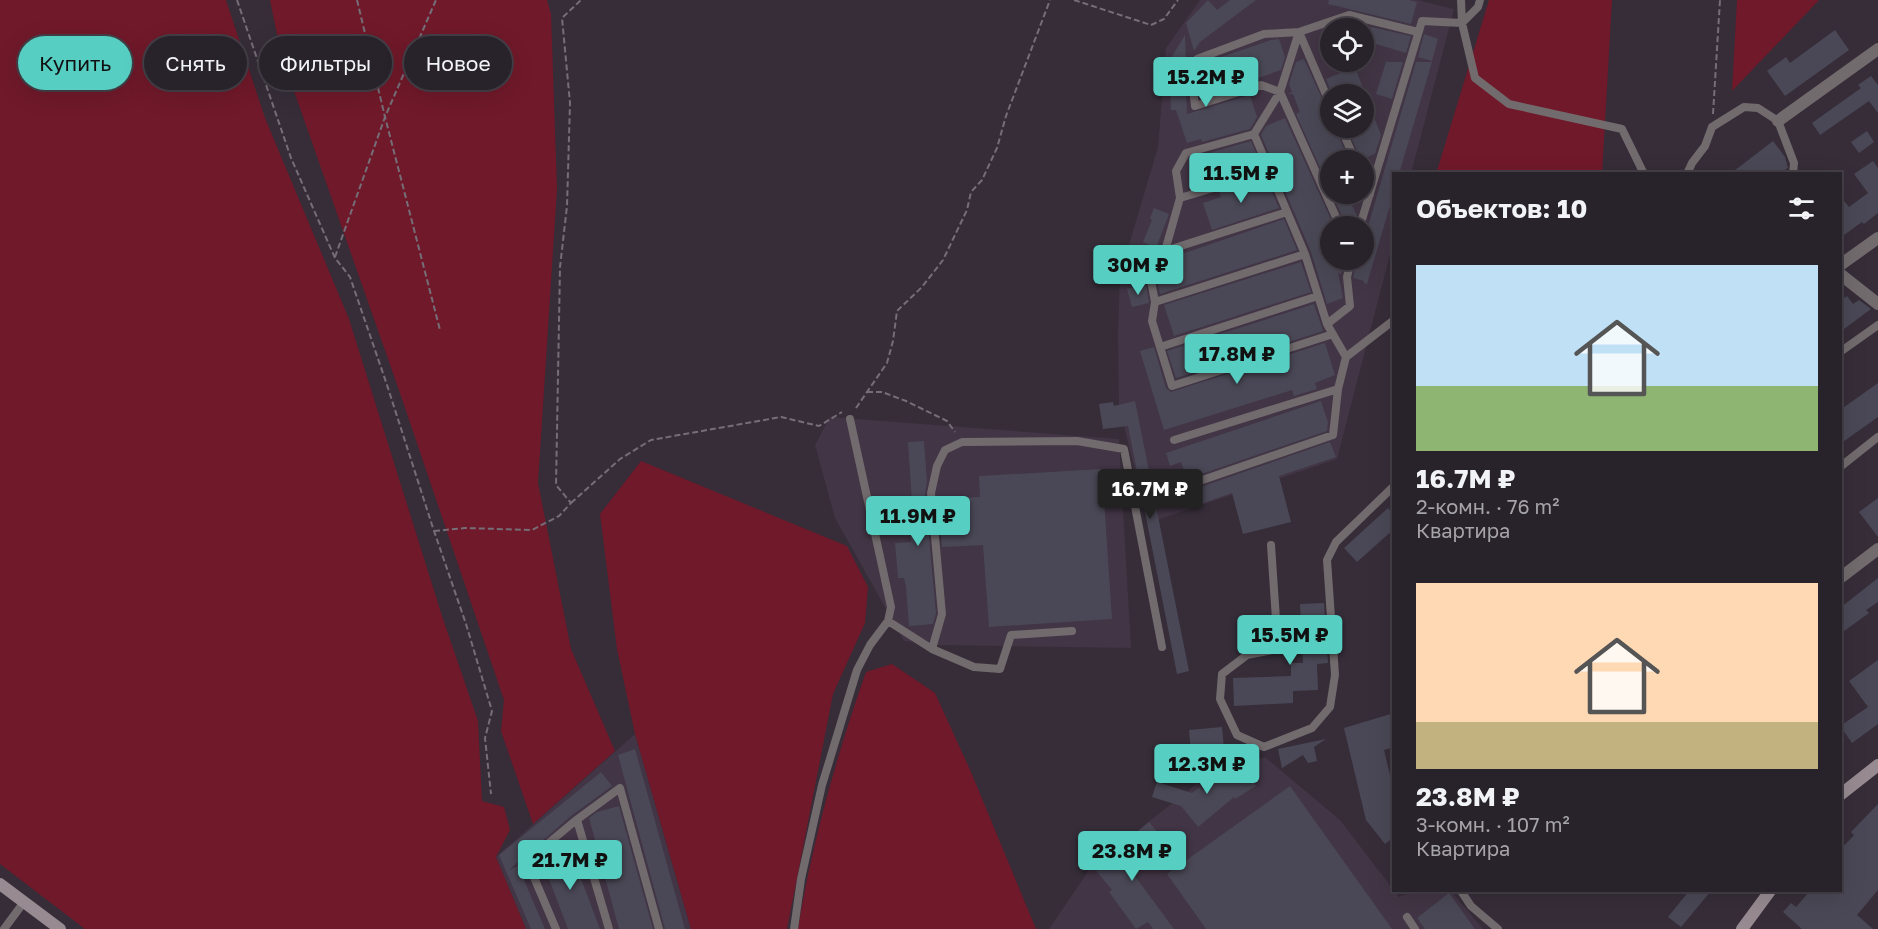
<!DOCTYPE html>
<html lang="ru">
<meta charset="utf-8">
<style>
body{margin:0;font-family:"Golos Text",sans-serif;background:#302a32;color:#f1f3f6;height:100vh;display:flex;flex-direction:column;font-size:22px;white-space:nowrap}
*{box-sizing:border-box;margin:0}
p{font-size:20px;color:#a5a4a8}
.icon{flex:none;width:33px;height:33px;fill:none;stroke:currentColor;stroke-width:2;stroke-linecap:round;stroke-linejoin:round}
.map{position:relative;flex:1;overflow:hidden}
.panel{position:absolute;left:1392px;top:172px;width:450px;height:720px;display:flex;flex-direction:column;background:#28222a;border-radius:0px;box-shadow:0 6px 24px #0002,0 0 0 2px #443f47}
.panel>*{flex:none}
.top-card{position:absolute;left:18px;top:36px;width:570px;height:54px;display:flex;gap:12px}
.fabs{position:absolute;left:1320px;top:18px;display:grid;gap:12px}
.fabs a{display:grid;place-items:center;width:54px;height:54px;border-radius:50%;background:#28222a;box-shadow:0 6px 24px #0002,0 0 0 2px #443f47;font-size:30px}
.price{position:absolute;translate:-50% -51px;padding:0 14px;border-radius:6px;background:#57cec2;color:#111;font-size:20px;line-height:39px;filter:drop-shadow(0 2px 3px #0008)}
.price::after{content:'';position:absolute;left:50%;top:36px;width:18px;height:14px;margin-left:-9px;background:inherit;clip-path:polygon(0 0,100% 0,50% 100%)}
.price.current{background:#222;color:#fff}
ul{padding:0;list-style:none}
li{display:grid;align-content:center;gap:12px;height:318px;padding:0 24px}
li span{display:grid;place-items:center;height:186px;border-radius:0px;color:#555}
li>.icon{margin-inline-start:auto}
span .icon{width:108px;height:108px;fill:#fffc;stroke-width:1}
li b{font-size:26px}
h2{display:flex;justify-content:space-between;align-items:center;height:72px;padding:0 24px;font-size:26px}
.tag{padding:0 21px;border-radius:27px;background:#28222a;box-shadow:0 6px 24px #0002,0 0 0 2px #443f47;font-size:21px;line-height:54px}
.tag.current{background:#57cec2;color:#111}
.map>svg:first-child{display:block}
</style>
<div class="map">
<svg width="1878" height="929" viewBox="0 0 1878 929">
<rect width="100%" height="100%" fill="#362d38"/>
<path fill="#423545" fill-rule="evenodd" d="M1200,0H1417L1454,9L1411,174H1394L1393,243L1337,459L1148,523L1119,406L1118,333L1120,275L1158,147L1166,48ZM1330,28H1364V62H1330ZM1330,94H1364V128H1330ZM1330,160H1364V194H1330ZM1330,226H1364V260H1330Z
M830,417L1119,439L1131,648L939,645L904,641L835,518L815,445Z
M635,734L691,929H526L496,857Z
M1265,757L1340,820L1399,897L1414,891H1451L1483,929H1049L1091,867L1212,772Z"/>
<path fill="#70192a" d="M0,0H226L265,118L349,319L442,616L478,721L482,801L504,807L510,830L496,857L526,929H85L0,864Z
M270,0H547L551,14L557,189L538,483L571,649L615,751L533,824L501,731L504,700L401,396L281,54Z
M1489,0H1612L1602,174H1436Z
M1737,0H1819L1732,91Z
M641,461L847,546L868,587L865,623L833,694L787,929H691L635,734L617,649L600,514Z
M892,664L935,693L971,772L1036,929H798C812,843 837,754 866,672Z"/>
<path fill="#4a4856" d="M1208,0L1217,10L1230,0H1256L1200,42L1194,51L1186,23Z
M1329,0H1409L1417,2L1411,24L1328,4Z
M1371,27L1411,36L1406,53L1366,41Z
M1835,30L1849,50L1785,96L1767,71L1786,57L1790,63Z
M1424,34L1438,39L1432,61L1418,57Z
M1185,35L1186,65L1184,68H1185L1187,114L1250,95L1257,117L1250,129L1202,142L1201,139L1187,143L1176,110H1171L1169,61Z
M1279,39L1285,57L1281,70L1209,95L1199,67L1201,64L1271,40Z
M1304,59L1330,116V128H1335L1349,160H1330V190L1296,114L1300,112L1293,94H1288L1292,92L1289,84L1296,62Z
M1386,62H1403L1392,99L1376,94Z
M1416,62H1432L1399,174H1394V192L1367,284L1364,283V281L1353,278L1357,260H1364V240Z
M1355,67L1381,135L1375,154L1361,160L1347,128H1364V94H1332L1326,79Z
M1871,76L1878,85V113L1869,101L1820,135L1812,123L1861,88L1858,85Z
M1285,118L1334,226H1330V260H1345L1341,274L1338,273L1343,298L1327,304L1311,252L1261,135L1266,126Z
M1867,131L1874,142L1859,153L1851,142Z
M1251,141L1262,167L1215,181L1206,154Z
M1773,141L1785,157L1788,168L1778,174H1730Z
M1873,161L1878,168V213L1864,224L1862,222L1840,238V196L1849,207L1868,193L1854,174Z
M1266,178L1279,208L1212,230L1203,203L1221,197L1219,192Z
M1332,194H1347L1357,216L1356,219L1345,223Z
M1154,208L1169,214L1156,248L1143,242L1152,220L1150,218Z
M1284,219L1297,250L1160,294L1157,281L1169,277L1165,263L1167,259Z
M1301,262L1311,292L1174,336L1164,305Z
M1146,284L1149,303L1132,307L1127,289Z
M1847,296L1853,304L1859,300L1871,309L1840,332V301Z
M1314,304L1323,331L1176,378L1167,351Z
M1325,343L1335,375L1315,383L1317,389L1294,396L1292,390L1164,430L1140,351L1154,347L1166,388L1171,392Z
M1878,383V417L1840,444V410Z
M1135,401L1189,671L1177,674L1128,426L1103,429L1099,404L1113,402L1114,406Z
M1321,401L1328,422L1327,431L1187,479L1181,462L1170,466L1166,453Z
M924,441L927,482L925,494L936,613L933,624L909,626L906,587L904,578H898L895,543L911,542L909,519L913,518L908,442Z
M1330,442L1336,457L1279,476L1291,522L1243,534L1232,493L1198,505L1192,490Z
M1102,469L1112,619L989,627L983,545L942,547L938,499L980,497L979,476Z
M1878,498V537L1859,512Z
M1388,508L1394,515V529L1357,562L1344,548Z
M1878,578V602L1866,610L1869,613L1840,634V608Z
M1324,603L1328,663L1317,664L1318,690L1293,691V703L1234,706L1233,678L1291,676V663H1303L1300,604Z
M1878,660V724L1852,743L1840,726L1868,707L1849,681Z
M1394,713V747L1384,750L1394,792V837L1385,844L1366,820L1344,728Z
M1222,727L1225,760L1192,763L1189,730Z
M1326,739L1314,747L1317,761L1308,763L1303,755L1282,768L1278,749Z
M635,749L685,929H665L618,755Z
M1242,765L1256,786L1235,799L1234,797L1198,827L1181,806L1152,797L1157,782L1192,793L1200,787L1202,790L1226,770V776Z
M601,772L612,786L571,816L509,870L518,866L545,929H531L499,855Z
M1290,786L1392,929H1206L1167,874Z
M1878,804V890L1857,915L1873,929H1802L1783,912L1791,903L1796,907L1810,891H1840V850L1854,835L1851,832Z
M619,806L653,929H619L589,818L597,812Z
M1149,822L1160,835L1126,864L1174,929H1153L1148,922L1136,929L1109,892L1112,890L1094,868Z
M569,847L600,929H568L541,858Z
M1689,891H1711L1681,927L1668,917Z
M1449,893L1475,929H1425L1417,918Z"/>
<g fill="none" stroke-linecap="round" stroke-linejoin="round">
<path stroke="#756d77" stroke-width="2" stroke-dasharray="6 3" stroke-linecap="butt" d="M237,0L291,158L335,258L350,277L387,385L433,528L466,624L492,711L485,738L491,794
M357,0L385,117L440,330
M1074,0L1151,25L1164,19L1178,0
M1713,114L1720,0
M335,257L385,117L436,0
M867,392H882L906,401L947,421L955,432
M856,408L887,363L893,341L897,311L922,287L943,260L967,210L971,192L982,180L997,148L1006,116L1050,0
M571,503L620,459L651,440L781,417L819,426L842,412
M434,531L465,528L532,530L559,516L571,503L556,485L560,267L567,206L570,103L562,18L581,0"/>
<path stroke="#726b6e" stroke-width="8" d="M1461,0L1462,23L1475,78L1509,104L1622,129L1644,174
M1330,104L1299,32L1264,34L1197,59L1191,70L1195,106L1261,85L1280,92L1340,226
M1341,128L1355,160
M1687,174L1692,163L1705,146L1712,127L1744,107L1758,108L1778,121L1794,163L1793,174
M1364,180L1370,194
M1180,198L1270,171
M1287,212L1165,251L1150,275L1155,302L1152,321L1172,386L1333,334
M1360,226L1422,21L1462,23L1478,7L1480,0
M1165,251L1180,198L1176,171L1186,153L1254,134
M1155,302L1305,254
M1327,324L1350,306L1347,277L1351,260
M1160,347L1318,296
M1840,352L1878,325
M1346,357L1394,320
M1174,440L1338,389L1346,357L1327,324L1305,254L1254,134L1280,92L1299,32L1349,15L1418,32
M1840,467L1878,437
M1188,485L1333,435L1338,389
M1271,545L1278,649L1247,655L1222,674L1220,699L1237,735L1264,747L1312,728L1330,707L1335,675L1327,560L1336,542L1394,486
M888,621L932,649
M1072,631L1011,635L1000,669L974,667L932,649L942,614L931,493L937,466L945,450L962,442L1077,441L1124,449L1162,647
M577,820L609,929
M1461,891L1471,906L1498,929
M1407,917L1415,929
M4,929L24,902
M556,929L527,861L575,821L620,788L659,929
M794,929L801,879L822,785L857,670L870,645L888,621L891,607L850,419"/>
<path stroke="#726b6e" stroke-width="12" d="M1778,121L1878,49
M1840,265L1878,238
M1840,274L1878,304
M1840,578L1878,549"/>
<path stroke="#978b91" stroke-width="12" d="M1840,795L1878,765
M0,884L60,929
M1742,929L1770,891"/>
</g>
</svg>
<div class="fabs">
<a><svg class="icon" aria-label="locate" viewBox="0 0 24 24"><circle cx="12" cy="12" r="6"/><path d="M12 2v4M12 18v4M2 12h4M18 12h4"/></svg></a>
<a><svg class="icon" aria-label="layers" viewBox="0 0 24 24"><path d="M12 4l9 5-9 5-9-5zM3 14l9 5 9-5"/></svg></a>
<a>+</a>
<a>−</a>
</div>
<b class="price" style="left:1206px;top:108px">15.2M ₽</b>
<b class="price" style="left:1241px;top:204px">11.5M ₽</b>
<b class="price" style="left:1138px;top:296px">30M ₽</b>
<b class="price" style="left:1237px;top:385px">17.8M ₽</b>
<b class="price current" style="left:1150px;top:520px">16.7M ₽</b>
<b class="price" style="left:918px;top:547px">11.9M ₽</b>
<b class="price" style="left:1290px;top:666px">15.5M ₽</b>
<b class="price" style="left:1207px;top:795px">12.3M ₽</b>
<b class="price" style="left:1132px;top:882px">23.8M ₽</b>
<b class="price" style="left:570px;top:891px">21.7M ₽</b>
<div class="top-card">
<a class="tag current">Купить</a>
<a class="tag">Снять</a>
<a class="tag">Фильтры</a>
<a class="tag">Новое</a>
</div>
<section class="panel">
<h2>Объектов: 10<svg class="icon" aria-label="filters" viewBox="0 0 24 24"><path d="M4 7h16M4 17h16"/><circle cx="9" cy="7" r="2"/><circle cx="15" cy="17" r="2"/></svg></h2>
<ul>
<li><span style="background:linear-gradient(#bfe0f5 65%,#8fb573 0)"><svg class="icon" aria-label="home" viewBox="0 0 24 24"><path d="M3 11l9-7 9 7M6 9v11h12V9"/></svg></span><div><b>16.7M ₽</b><p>2-комн. · 76 m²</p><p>Квартира</p></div></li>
<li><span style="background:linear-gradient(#ffd9b3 75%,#c2b280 0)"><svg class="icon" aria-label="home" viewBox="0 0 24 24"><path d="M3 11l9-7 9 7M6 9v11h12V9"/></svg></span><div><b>23.8M ₽</b><p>3-комн. · 107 m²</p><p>Квартира</p></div></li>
</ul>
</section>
</div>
